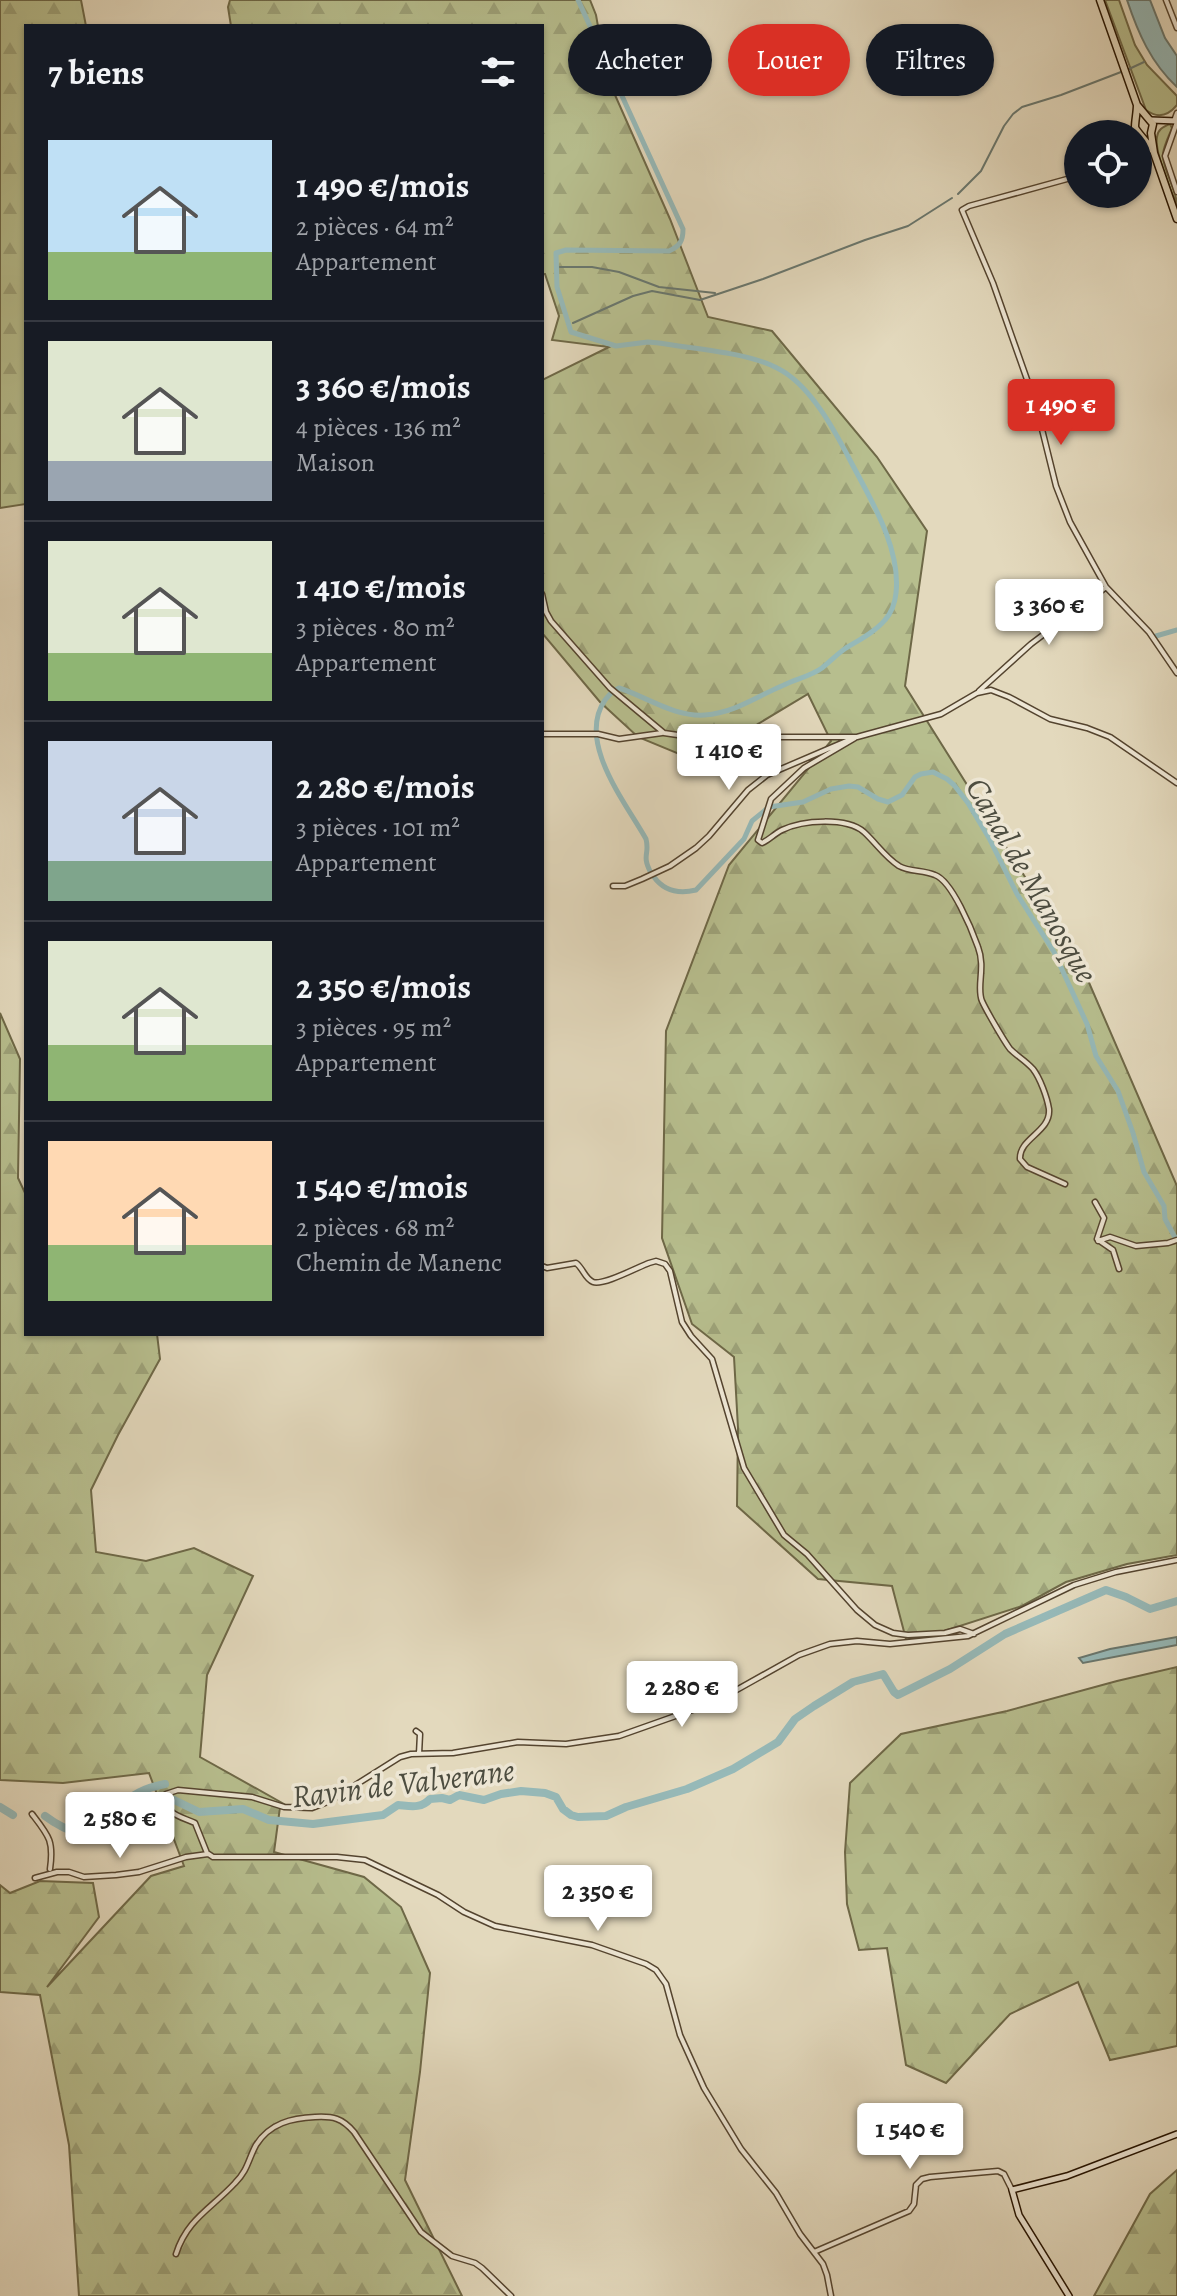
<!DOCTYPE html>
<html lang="fr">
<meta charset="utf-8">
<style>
body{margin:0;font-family:Alegreya,serif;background:#242831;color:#f1f3f6;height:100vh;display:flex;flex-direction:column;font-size:30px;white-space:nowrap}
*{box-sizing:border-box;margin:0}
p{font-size:26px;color:#9ea1a6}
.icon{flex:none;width:44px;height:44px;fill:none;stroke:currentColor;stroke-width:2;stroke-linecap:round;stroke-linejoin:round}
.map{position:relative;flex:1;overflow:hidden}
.drawer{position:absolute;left:24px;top:24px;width:520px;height:1312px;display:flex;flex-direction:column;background:#171b24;border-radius:0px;box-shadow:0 2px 6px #0004}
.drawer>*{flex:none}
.guide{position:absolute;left:568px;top:24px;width:488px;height:72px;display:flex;gap:16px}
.controls{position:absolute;left:1064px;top:120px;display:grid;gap:16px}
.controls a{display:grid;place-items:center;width:88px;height:88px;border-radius:50%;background:#171b24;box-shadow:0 2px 6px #0004;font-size:40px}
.price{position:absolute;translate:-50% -68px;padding:0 18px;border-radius:8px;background:#fff;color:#222;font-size:26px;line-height:52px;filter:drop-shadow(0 2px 4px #0008)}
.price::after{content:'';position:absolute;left:50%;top:48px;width:24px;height:18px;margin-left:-12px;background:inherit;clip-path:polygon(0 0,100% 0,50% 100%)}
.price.active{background:#d93025;color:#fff}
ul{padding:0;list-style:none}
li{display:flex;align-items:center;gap:24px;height:200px;padding:0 24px}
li+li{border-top:2px solid #363941}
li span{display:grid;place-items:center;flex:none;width:224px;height:160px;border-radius:0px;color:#555}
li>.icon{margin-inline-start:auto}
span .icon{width:96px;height:96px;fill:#fffc;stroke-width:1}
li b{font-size:34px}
h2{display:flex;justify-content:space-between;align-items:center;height:96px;padding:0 24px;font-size:34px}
.tag{padding:0 28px;border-radius:36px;background:#171b24;box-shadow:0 2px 6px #0004;font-size:28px;line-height:72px}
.tag.active{background:#d93025;color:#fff}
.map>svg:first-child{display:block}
</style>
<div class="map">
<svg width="1177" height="2296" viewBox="0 0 1177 2296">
<defs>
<pattern id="forest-firs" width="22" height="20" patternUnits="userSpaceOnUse" patternTransform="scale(2)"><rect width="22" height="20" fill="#b7be8e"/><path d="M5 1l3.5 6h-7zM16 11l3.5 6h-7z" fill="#9da279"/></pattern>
</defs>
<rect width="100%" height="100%" fill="#e3d9bd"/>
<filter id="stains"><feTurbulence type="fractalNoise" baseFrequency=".0025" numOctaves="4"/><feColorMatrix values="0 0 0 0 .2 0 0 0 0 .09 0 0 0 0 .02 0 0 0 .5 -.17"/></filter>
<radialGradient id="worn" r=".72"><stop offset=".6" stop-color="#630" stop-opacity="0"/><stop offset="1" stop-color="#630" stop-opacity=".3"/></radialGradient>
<path fill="#b7be8e" stroke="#6e6847" stroke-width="2" d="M1105,0H1119L1135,45L1147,65L1177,96V105C1168,116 1158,119 1146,110Z
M1170,124L1172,128C1169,136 1164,145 1163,154C1162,170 1177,188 1177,206C1171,190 1154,152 1157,137C1158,129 1163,127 1170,124Z"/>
<path fill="url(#forest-firs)" stroke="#6e6847" stroke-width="2" d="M0,0H81L86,26H26V504L0,508Z
M230,0H590L596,15L607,77L670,219L708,317L772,331L877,457L927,531L905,686L1084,971L1177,1186V1555L1127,1564L1066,1582L1022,1606L907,1643L892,1586L818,1579L737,1506L738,1428L734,1357L692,1324L662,1238L666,1031L729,865L831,741L808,694L696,761L638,737L600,702L542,633V380L609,347L552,340L559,316L545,274H542V26H231L228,7Z
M0,1013L20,1059L18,1178L26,1195V1334H157L160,1359L118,1435L91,1490L96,1552L146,1561L194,1548L253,1576L207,1675L200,1757L284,1804L280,1807L274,1852L364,1877L401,1907L430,1973L420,2072L405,2180L462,2296H79L69,2145L40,1995L0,1992V1885L10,1893L40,1881L93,1883L99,1917L47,1987L151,1876L184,1866L149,1773L63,1783L0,1780Z
M1177,1667V2046L1110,2060L1078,1982L1010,2014L946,2083L906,2065L887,1948L859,1950L847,1904L845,1852L850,1783L901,1734L1007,1711L1117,1681Z
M1177,2170V2296H1094L1150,2194Z"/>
<path fill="#96b9b8" stroke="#69776e" stroke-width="2" d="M1127,0H1150L1165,38L1177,56V87C1151,63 1138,33 1127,0Z
M607,31C619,38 626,58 629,72L620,74C611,63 604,49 602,34Z
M1177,1637V1645L1083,1663L1079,1658L1110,1649Z"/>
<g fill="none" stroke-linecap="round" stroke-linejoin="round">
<path stroke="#69776e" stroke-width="2" d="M1129,69L1144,62
M958,194L981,171L1004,126L1013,114L1022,107L1061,95L1121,72
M560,267H592L619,272L659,287L715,293
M573,323L633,296L652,291L700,300L763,279L865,240L908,226L952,198"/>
<path stroke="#96b9b8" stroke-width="5" d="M578,0L683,229C683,241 680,246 669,251L566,250L556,253L557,287L571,332L616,346L648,342L659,343C694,349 746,352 777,368C810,384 835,431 851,462C871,500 901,548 896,593C895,603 892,612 885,620C875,632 859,640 846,648C837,654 831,661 822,668C811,676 796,679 784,685C757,696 735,713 705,715C674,717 647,697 619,688C612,691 610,694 605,700C576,742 626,803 646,839C650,855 641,854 651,873
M1156,636L1177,630
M654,877C664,891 679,894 696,890L744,839L752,821L769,807L803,802L831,789L849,786L858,787L878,799L888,802L902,795L915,777L921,774L933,772L947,779L954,785L968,803L989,838L1017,894L1054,952L1087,1024L1096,1056L1118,1091L1133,1133L1144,1172L1164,1206L1165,1219L1177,1241"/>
<path stroke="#96b9b8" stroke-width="8" d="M174,1800L199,1812L243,1809L269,1820L313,1824L383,1815L398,1805C410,1806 421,1809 430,1799L442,1798L450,1800L459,1795L484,1800L501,1794L521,1791L545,1793L556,1797L563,1809L571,1815L578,1817L606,1816L626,1807L687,1789L733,1769L778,1742L795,1719L814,1706L853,1682L883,1674L894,1692L898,1695L950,1669L1005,1634L1106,1590L1126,1597L1150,1609L1177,1601
M0,1807L13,1815
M45,1816C65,1831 94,1843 118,1829L117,1810C131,1794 145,1788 165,1784"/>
<g stroke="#54442f" stroke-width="7">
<path id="street" d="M1166,0L1177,28
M1174,121L1177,113
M1177,122L1165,156L1177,192
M1138,151V159
M1078,176L969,206L962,210L993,283L1036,405L1056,486L1070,522L1106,587L1149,632L1177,673
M542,594L546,612L551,621L610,688L664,733L739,744L780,737H857L941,714L977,693L991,690L1009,697L1050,719L1087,728L1110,737L1177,783
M979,691L1031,644L1105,588
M542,734H598L619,739L662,733
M855,738L804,768L771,799L758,840L762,843C769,840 774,834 782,830C803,820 846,817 864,832C876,843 885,857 899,866C910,872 923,870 935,875C952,881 972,930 978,947C986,968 976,987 982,1001C986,1010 1004,1041 1010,1049C1017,1056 1026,1061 1033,1069C1040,1078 1047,1097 1049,1109C1051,1132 1019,1138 1020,1159L1027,1167L1065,1184
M613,886H625L642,879L670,866L696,848L709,836L748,790L767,775L851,739
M1095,1202L1104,1218L1097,1239L1113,1250L1119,1269
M1098,1241L1110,1237L1136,1246L1168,1243L1177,1240
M542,1266L547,1268L576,1263C583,1268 585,1279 593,1282C603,1286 638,1267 649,1263L656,1261L665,1264L670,1271L682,1322L691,1336L712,1359L744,1468L784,1535L807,1554L857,1610L875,1625L893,1633L908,1635L945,1633L960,1629L974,1634
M416,1731L420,1734L419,1754
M32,1814C49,1836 54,1841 50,1869
M35,1878L57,1872H69L84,1877L116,1875L139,1872L186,1857L208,1854
M814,2252L909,2211L914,2204L916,2185L922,2179L930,2177L998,2171L1004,2174L1012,2190
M176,2254C187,2219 212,2208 235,2183C248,2170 248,2160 256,2145C270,2123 292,2118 315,2117C333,2116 342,2118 354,2132L421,2232L452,2256L475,2263L482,2268L511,2296
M831,2296L827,2275L823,2264L800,2234L776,2193L741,2149L704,2088L680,2035L666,1984L656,1970L646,1964L592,1945L495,1926L464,1912L438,1895L365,1860L337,1857H213L207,1853L195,1823C180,1816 164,1815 166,1794L178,1790L252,1797L284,1807L312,1808L330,1801L400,1757L411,1754L453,1753L518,1742L566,1744L619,1736L715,1702L799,1655L830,1644L857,1641L890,1644L968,1636L1074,1585L1116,1572L1177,1560"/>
</g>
<g stroke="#251300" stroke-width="8">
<path id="secondary" d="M1151,120L1177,121
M1069,2296L1019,2215L1012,2190L1067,2176L1177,2134"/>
</g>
<g stroke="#251300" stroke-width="9">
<path id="primary" d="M1100,0L1137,105L1153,124L1151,133L1154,153L1177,219
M1137,105C1137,112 1135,121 1135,127C1136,131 1149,144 1152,150"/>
</g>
<use href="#street" stroke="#ede6d4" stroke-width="4"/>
<use href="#secondary" stroke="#ede6d4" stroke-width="5"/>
<use href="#primary" stroke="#e3d9bd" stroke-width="6"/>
</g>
<g text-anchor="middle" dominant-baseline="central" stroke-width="7" stroke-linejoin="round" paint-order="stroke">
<g font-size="32" font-style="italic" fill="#4d4d40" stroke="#ede6d4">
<text transform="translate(1032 880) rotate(60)">Canal de Manosque</text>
<text transform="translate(403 1783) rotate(-7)">Ravin de Valverane</text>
</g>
</g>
<rect width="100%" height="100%" filter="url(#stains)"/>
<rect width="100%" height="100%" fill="url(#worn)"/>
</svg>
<div class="controls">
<a><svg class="icon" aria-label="locate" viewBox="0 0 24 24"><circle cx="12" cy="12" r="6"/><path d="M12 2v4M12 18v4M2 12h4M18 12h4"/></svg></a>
</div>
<b class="price active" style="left:1061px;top:447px">1 490 €</b>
<b class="price" style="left:1049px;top:647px">3 360 €</b>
<b class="price" style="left:729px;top:792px">1 410 €</b>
<b class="price" style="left:682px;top:1729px">2 280 €</b>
<b class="price" style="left:120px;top:1860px">2 580 €</b>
<b class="price" style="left:598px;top:1933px">2 350 €</b>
<b class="price" style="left:910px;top:2171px">1 540 €</b>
<div class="guide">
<a class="tag">Acheter</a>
<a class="tag active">Louer</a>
<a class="tag">Filtres</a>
</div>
<section class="drawer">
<h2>7 biens<svg class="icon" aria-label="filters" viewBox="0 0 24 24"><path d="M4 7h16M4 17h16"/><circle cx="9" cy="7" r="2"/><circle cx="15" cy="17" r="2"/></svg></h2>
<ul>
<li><span style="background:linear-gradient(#bfe0f5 70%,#8fb573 0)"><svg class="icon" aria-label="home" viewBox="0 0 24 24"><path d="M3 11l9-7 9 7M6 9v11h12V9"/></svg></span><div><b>1 490 €/mois</b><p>2 pièces · 64 m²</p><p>Appartement</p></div></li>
<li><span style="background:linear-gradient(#dfe7d0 75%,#9aa5b1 0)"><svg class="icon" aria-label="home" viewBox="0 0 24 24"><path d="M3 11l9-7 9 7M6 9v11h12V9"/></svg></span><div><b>3 360 €/mois</b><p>4 pièces · 136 m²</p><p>Maison</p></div></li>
<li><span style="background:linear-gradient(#dfe7d0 70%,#8fb573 0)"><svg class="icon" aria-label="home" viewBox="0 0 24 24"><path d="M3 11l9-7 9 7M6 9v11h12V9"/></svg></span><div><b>1 410 €/mois</b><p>3 pièces · 80 m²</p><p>Appartement</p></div></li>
<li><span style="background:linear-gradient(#c9d6e8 75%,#7fa58c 0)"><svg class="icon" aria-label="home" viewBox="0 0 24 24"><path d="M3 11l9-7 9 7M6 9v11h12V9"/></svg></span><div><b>2 280 €/mois</b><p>3 pièces · 101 m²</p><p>Appartement</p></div></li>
<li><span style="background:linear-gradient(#dfe7d0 65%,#8fb573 0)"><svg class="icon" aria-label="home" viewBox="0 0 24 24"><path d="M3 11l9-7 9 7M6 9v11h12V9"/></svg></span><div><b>2 350 €/mois</b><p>3 pièces · 95 m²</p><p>Appartement</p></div></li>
<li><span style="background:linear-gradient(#ffd9b3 65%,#8fb573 0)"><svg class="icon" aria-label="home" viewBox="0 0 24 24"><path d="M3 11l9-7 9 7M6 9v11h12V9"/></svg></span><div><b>1 540 €/mois</b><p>2 pièces · 68 m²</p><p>Chemin de Manenc</p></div></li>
</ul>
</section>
</div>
